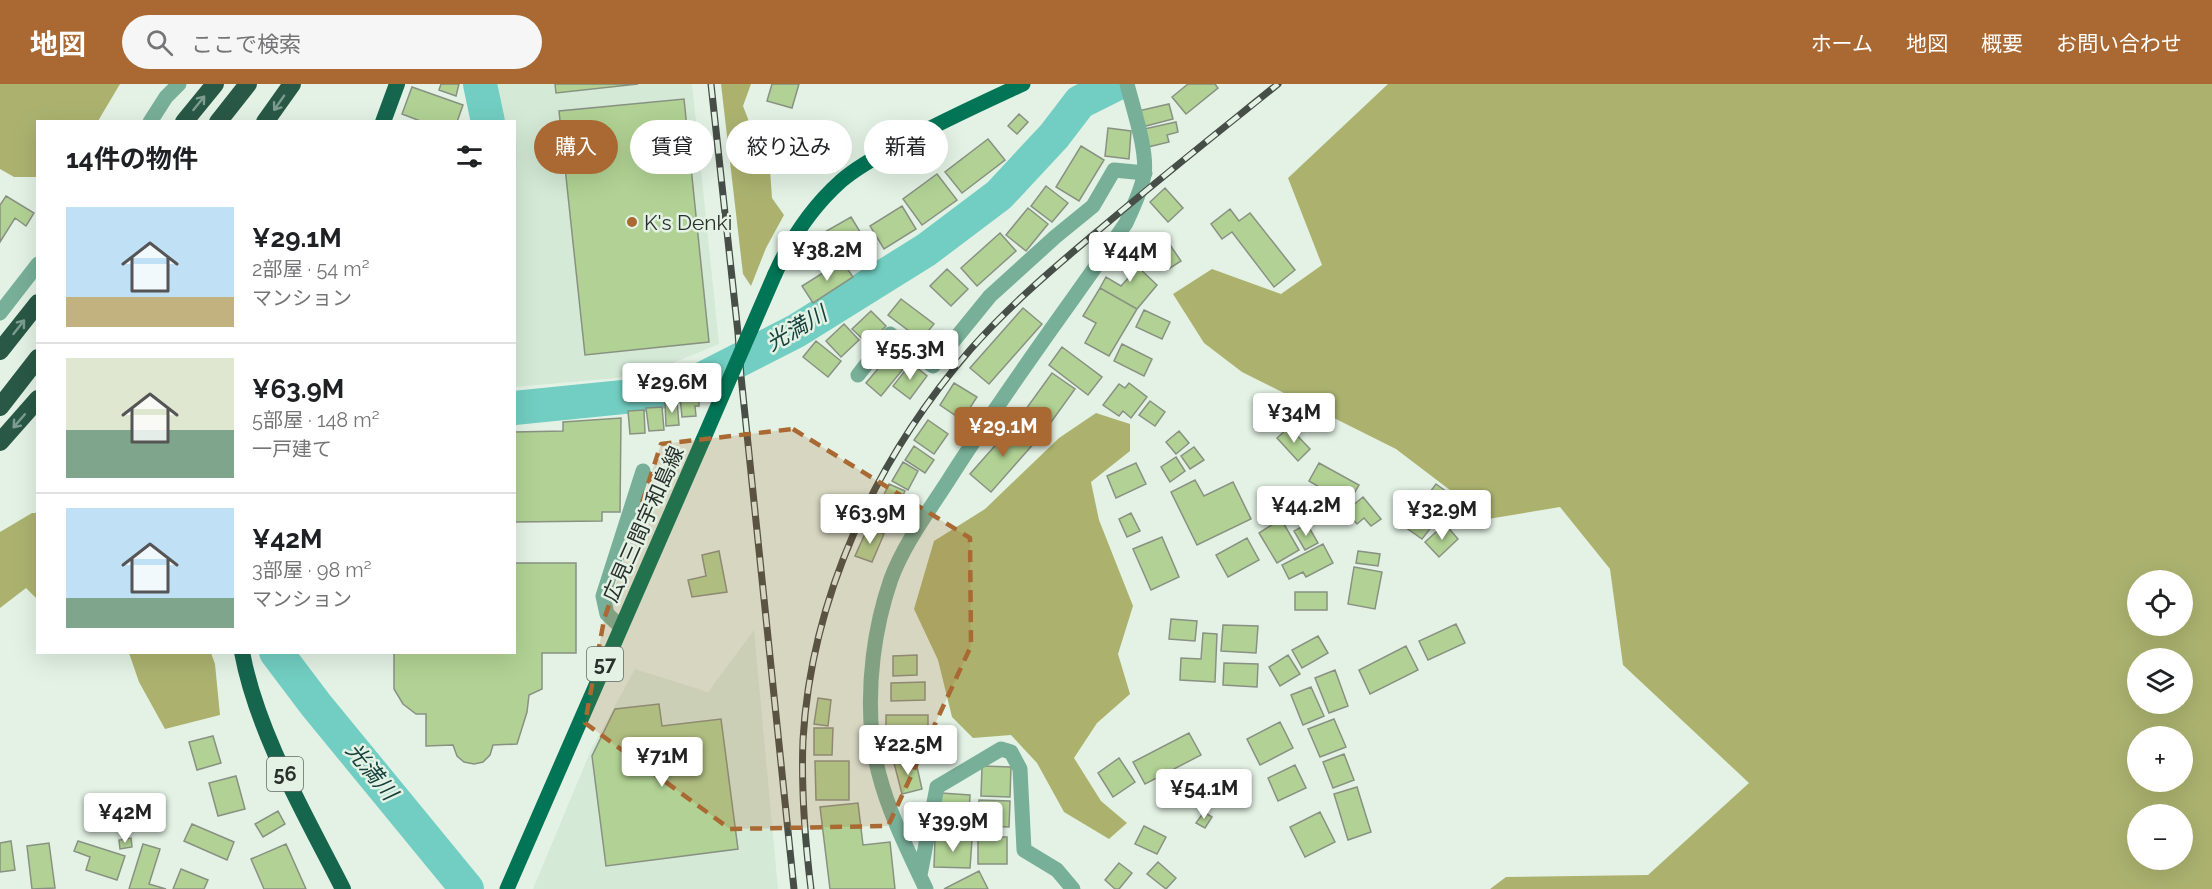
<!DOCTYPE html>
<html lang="ja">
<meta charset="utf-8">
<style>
body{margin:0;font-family:Raleway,"Noto Sans JP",sans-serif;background:#f6f6f6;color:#202124;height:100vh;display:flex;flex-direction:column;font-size:22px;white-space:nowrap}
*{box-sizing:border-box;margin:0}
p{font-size:20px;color:#757577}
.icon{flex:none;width:33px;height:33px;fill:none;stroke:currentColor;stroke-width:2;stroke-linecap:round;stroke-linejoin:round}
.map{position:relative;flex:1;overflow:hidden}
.sheet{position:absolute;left:36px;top:36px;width:480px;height:534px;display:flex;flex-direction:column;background:#fff;border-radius:0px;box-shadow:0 6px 24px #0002}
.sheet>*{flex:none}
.hud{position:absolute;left:534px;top:36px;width:570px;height:54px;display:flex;gap:12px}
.fabs{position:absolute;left:2127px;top:486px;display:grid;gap:12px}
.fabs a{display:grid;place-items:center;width:66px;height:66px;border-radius:50%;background:#fff;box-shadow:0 6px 24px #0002;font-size:30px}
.price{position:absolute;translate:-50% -51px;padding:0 14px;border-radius:6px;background:#fff;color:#222;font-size:20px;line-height:39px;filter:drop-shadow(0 2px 3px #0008)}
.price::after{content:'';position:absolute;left:50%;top:36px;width:18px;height:14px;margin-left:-9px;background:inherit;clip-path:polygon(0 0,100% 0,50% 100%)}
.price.active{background:#aa6933;color:#fff}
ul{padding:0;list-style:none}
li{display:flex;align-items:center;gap:18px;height:150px;padding:0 30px}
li+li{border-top:2px solid #e0e0e0}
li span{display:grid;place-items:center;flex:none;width:168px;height:120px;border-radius:0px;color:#555}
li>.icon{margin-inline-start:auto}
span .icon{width:72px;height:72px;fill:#fffc;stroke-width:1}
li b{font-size:26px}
h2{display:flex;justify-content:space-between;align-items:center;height:72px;padding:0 30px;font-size:26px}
.tag{padding:0 21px;border-radius:27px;background:#fff;box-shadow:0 6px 24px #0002;font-size:21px;line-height:54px}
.tag.active{background:#aa6933;color:#fff}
header{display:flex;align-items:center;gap:36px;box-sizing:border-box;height:84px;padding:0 30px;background:#aa6933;color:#fff}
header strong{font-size:28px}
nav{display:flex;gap:33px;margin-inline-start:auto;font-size:21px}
.search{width:420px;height:54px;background:#f6f6f6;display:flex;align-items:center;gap:15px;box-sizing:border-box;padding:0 21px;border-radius:33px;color:#757577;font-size:22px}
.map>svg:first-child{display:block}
</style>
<header>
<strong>地図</strong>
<div class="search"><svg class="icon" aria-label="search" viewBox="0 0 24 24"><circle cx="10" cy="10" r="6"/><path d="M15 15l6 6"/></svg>ここで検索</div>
<nav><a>ホーム</a><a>地図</a><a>概要</a><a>お問い合わせ</a></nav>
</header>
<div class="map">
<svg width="2212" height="805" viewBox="0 0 2212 805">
<rect width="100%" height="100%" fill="#e3f2e5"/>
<path fill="#d4e9d6" d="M498,0H692L719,260L668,281L616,294L515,303L514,38L503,37Z
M754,546L778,805H533L591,666L635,585L708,608Z"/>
<path fill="#acb26e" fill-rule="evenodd" d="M0,0H120L98,37L38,38L37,93H14L0,85Z
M721,0H751L743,22L755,53L769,72L772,114L784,131L766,164L751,202L743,190Z
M1388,0H2212V805H1490L1506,793L1648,791L1749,699L1623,581L1610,485L1560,423L1488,435L1396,365L1242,288L1204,259L1173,210L1212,185L1281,210L1322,181L1288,94ZM2182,496V542H2138V496ZM2138,574H2182V620H2138ZM2182,652V698H2138V652ZM2182,730V776H2138V730Z
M1096,329L1130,340V367L1091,398L1099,436L1133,522L1118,570L1130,610L1097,639L1074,674L1101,717L1127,739L1109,755L1064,728L1037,679L1011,651L973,654L952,633L938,576L914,525L934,457L985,425L1059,354Z
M32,429H37V515L26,504L0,524V448Z
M129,569H211L215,580L220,631L165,645L139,598Z"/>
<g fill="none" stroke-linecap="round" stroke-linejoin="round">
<path stroke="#72cec2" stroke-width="34" d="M480,0L488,38
M514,324L653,310L704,294L796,247L926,166L999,111L1054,52L1080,18L1116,0
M276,568L316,621L467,805"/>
</g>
<path fill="#b1d294" stroke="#899182" stroke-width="1.5" d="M441,0H459L456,12L439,6Z
M555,0H638L556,9Z
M772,0H799L792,24L767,17Z
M1188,0H1215L1218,4L1186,30L1172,13Z
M412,3L463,21L457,38H423L402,30Z
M684,15L709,258L585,271L559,27Z
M1169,20L1173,35L1142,43L1138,27Z
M1019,30L1028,38L1017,50L1008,42Z
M1176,38L1178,48L1167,51L1169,58L1148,63L1144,45Z
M1108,44L1131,47L1129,75L1105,72Z
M988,55L1005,76L962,109L945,88Z
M1081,62L1104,76L1079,117L1056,103Z
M937,90L957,116L922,141L903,115Z
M1046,102L1068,119L1052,138L1031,122Z
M1165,104L1183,124L1168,138L1150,118Z
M6,112L34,129L26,142L15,134L0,158V121Z
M902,122L916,145L884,165L870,142Z
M1028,124L1048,140L1026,167L1006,151Z
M1230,125L1239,137L1250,129L1295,186L1274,203L1232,148L1222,155L1211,140Z
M851,133L865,156L823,181L809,157Z
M1000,149L1016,167L977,202L961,184Z
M1166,155L1181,177L1167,186L1152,164Z
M1121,167L1157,201L1137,225L1100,204L1106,193L1121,202L1130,192L1113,179Z
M842,177L853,193L813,219L802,202Z
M947,185L968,205L951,222L930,202Z
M1100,204L1137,225L1109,272L1085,259L1096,239L1083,232Z
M901,215L934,240L921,256L888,231Z
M1023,224L1042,240L989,300L970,284Z
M1144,226L1170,238L1162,255L1136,243Z
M871,227L886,242L868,260L852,245Z
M844,240L859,256L841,273L826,257Z
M816,257L841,277L828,293L803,273Z
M1122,260L1152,275L1144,292L1114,277Z
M1062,263L1102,293L1088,311L1049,281Z
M893,267L908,279L881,312L866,299Z
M911,279L927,292L910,315L893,302Z
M1052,289L1075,305L1041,352L1018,336Z
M954,299L977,313L962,336L940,321Z
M1129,299L1147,313L1131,334L1123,327L1119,332L1103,321L1119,300L1125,304Z
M699,312V322H695L696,332L682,333L680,313Z
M677,317L679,341L666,342L665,318Z
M1150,317L1165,328L1155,342L1139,331Z
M662,323L664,346L649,347L646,324Z
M644,326L645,349L630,350L628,327Z
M621,334L620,428H602V437L514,438V348L563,347V338Z
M928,336L948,350L934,370L914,356Z
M1015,339L1036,357L991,408L970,390Z
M1289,343L1310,365L1298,377L1277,354Z
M1179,347L1189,359L1176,370L1166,358Z
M914,362L934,376L925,389L905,376Z
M1194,363L1204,376L1190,385L1181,372Z
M1176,373L1185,387L1170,398L1161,383Z
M903,378L918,387L908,406L892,397Z
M1136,379L1146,400L1116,414L1107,392Z
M1319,379L1359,401L1348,420L1309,397Z
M1195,396L1204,412L1233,398L1251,435L1197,461L1171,408Z
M889,400L905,407L896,427L880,419Z
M1436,400L1469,424L1457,440L1424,416Z
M1363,413L1381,435L1371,442L1364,434L1357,440L1346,427Z
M1413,418L1437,436L1422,455L1398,438Z
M878,422L894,429L887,446L871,439Z
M1131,429L1140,447L1127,453L1119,435Z
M1281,435L1299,466L1277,479L1259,449Z
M1307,440L1318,459L1305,466L1294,447Z
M1445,440L1458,455L1439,473L1425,458Z
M868,443L884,450L872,478L855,472Z
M1162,453L1179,493L1151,506L1133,465Z
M1247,454L1259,476L1228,493L1216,471Z
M1323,460L1333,479L1306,493L1303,488L1289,495L1282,481Z
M719,467L727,508L692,513L688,496L706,492L702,471Z
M1358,467L1380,470L1378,482L1356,479Z
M514,479H576V569H542V605L529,611L527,628L517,660L493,661L490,671L483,678L474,680L464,678L457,672L453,661L426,662V630H416L403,620L394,605V568H514Z
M1354,483L1382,488L1375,525L1348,520Z
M1295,508H1327V526H1295Z
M1171,535L1197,537L1195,557L1169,555Z
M1456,540L1465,559L1428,576L1419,557Z
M1223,541L1258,542L1256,569L1221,567Z
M1203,549L1217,550L1215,598L1180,596L1181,574L1201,575Z
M1318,552L1328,569L1302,584L1292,566Z
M1406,562L1418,586L1370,610L1359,586Z
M917,571V591L893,592V572Z
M1288,571L1300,590L1280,602L1269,583Z
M1224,579L1258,580L1257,603L1223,601Z
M1335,586L1348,622L1329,629L1315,594Z
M925,598V616L891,617V599Z
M1311,603L1324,632L1303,641L1291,611Z
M818,614L831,616L828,642L814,640Z
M659,620L662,642L721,635L738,765L606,782L592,672L615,625Z
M886,631H928V650L886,651Z
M1334,635L1346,663L1320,673L1308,645Z
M1280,638L1293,664L1260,681L1247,655Z
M814,644H833L832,671H814Z
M1189,649L1201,671L1145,700L1133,678Z
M213,652L221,679L197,686L189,658Z
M903,656H929L928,671L902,670Z
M1344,670L1354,696L1333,704L1323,678Z
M915,674L922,705L902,710L894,679Z
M1119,674L1135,698L1113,713L1098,689Z
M815,677H849V716H816Z
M1295,681L1306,704L1278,717L1268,694Z
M982,682L1011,683L1010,713L981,712Z
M236,692L245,725L218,732L209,699Z
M1357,703L1371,748L1348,756L1334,710Z
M941,709L970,711L968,748L939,746Z
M979,716L1010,717L1009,743L978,742Z
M858,719L863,761L890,758L895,805H830L820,723Z
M278,727L285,740L263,753L255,740Z
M1204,728L1212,733L1205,744L1196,739Z
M1320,728L1335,758L1305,773L1290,743Z
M192,740L234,758L227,776L184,757Z
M1144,742L1166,753L1157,770L1135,760Z
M978,753H1007V780H978Z
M131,754L132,763L120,765L119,756Z
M935,755L972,756L970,784L934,783Z
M11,757L15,786L0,788V759Z
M78,757L125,772L117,796L86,786L90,773L74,767Z
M49,759L55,804L32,805L27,762Z
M143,760L160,765L149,800L166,805H129Z
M286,760L306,805H264L251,775Z
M1158,778L1176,794L1166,805L1147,790Z
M1119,779L1132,789L1119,805H1115L1105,796Z
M181,785L208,796L204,805H173Z
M979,787L988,805H944Z"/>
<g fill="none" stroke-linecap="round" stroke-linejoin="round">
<path stroke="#78af98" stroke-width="15" d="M150,38L166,13L179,0
M0,229L38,180
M858,291L890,250L933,282L990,212L1055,153L1093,122L1114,86L1145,89
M621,543L607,530L603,512L643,387
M920,791L937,703L1001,665L1011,668L1020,685L1024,766L1057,786L1073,805
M926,805C903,757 877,705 872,652C867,600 874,544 891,495C904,460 928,428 948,397C1004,308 1067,225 1126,139C1133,123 1141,108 1144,91C1148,68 1133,24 1127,0"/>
<path stroke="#027556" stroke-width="15" d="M775,190C791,154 812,123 841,97C858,82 880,71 900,60C940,38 982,19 1023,0
M507,805L703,356"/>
<path stroke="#16664e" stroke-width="16" d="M383,38L397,0
M242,568C257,649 306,732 343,805"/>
<path stroke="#295846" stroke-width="18" d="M184,38L215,0
M218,38L248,0
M265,38L292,0
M0,267L38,219
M0,323L38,274
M0,358L38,315"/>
<g stroke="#464e47" stroke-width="7">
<path id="rail" d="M711,0L738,249L741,292L794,805
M811,805C805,756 801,705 803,656C811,513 877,373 970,266C1007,224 1050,187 1093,151C1154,99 1216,50 1278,0"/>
</g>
<use href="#rail" stroke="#e3f2e5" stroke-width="4.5" stroke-dasharray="14" stroke-linecap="butt"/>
<path stroke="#027556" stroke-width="15" d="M703,356L775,190"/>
</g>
<defs><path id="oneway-shaft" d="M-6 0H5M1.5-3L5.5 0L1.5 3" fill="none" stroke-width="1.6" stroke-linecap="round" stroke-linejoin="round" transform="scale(1.5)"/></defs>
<g stroke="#7d9d8e">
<use href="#oneway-shaft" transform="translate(199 19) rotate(-51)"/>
<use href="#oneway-shaft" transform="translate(279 19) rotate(125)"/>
<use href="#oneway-shaft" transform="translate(19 243) rotate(-52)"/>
<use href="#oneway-shaft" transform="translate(19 337) rotate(131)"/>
</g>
<path fill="#aa6933" fill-opacity="0.2" stroke="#aa6933" stroke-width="4.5" stroke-dasharray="12 8" stroke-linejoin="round" d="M793,345L970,454L971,562L888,742L730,745L585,639L604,536L661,360Z"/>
<circle fill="#aa6933" stroke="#e3f2e5" stroke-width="2" cx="632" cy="138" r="6"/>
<g text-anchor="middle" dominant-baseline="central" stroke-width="5" stroke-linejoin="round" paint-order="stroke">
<g fill="#e3f2e5" stroke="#626a63" stroke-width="1.5">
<rect x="587" y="563" width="36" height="34" rx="4.5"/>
<rect x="267" y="673" width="36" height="34" rx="4.5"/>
</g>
<g font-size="20" font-weight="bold" fill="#2a302b">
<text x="605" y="580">57</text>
<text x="285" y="690">56</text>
</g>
<g font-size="21" fill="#2a302b" stroke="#e3f2e5" text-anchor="start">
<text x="644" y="138">K's Denki</text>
</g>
<g font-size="21" fill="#2a302b" stroke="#e3f2e5">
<text transform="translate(643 440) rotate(-66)">広見三間宇和島線</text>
</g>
<g font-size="22" font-style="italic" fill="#16413c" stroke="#e3f2e5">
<text transform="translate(796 244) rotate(-30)">光満川</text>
<text transform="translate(372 687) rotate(51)">光満川</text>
</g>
</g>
</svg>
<div class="fabs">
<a><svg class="icon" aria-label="locate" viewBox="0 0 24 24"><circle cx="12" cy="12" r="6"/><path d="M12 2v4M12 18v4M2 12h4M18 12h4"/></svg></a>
<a><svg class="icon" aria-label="layers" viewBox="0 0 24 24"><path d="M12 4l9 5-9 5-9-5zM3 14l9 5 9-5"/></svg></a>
<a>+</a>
<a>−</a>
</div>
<b class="price" style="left:827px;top:198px">¥38.2M</b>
<b class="price" style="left:1130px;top:199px">¥44M</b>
<b class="price" style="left:910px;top:297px">¥55.3M</b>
<b class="price" style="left:672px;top:330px">¥29.6M</b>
<b class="price" style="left:1294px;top:360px">¥34M</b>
<b class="price active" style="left:1003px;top:374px">¥29.1M</b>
<b class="price" style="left:1306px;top:453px">¥44.2M</b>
<b class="price" style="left:1442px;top:457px">¥32.9M</b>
<b class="price" style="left:870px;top:461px">¥63.9M</b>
<b class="price" style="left:908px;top:692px">¥22.5M</b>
<b class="price" style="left:662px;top:704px">¥71M</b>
<b class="price" style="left:1204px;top:736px">¥54.1M</b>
<b class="price" style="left:125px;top:760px">¥42M</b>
<b class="price" style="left:953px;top:769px">¥39.9M</b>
<div class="hud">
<a class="tag active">購入</a>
<a class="tag">賃貸</a>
<a class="tag">絞り込み</a>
<a class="tag">新着</a>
</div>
<section class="sheet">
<h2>14件の物件<svg class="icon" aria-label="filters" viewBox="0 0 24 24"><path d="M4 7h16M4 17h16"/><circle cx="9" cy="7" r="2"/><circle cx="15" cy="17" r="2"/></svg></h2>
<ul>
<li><span style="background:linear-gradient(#bfe0f5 75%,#c2b280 0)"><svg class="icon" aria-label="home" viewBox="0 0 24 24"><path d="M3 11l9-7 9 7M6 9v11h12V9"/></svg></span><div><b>¥29.1M</b><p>2部屋 · 54 m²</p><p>マンション</p></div></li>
<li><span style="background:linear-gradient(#dfe7d0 60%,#7fa58c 0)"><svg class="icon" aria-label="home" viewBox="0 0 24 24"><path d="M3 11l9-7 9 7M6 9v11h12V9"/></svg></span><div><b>¥63.9M</b><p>5部屋 · 148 m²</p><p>一戸建て</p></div></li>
<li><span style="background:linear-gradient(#bfe0f5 75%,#7fa58c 0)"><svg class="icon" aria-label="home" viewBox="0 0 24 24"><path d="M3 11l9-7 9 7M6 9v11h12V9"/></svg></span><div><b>¥42M</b><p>3部屋 · 98 m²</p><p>マンション</p></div></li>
</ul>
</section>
</div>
